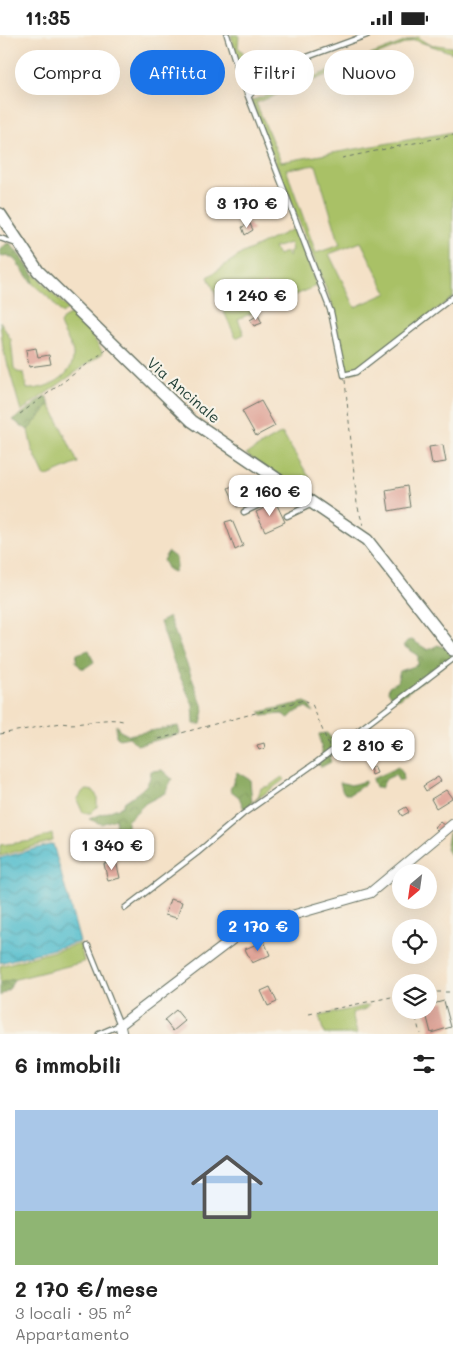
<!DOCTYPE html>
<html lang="it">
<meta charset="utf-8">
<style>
body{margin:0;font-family:Mali,sans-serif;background:#f2f2f2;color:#222;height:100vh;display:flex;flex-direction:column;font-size:19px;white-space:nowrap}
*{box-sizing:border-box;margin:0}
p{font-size:16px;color:#767676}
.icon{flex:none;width:28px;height:28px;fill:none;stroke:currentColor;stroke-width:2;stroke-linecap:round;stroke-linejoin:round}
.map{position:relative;height:999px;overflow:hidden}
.side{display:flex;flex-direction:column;background:#fff;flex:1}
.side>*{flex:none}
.guide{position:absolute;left:15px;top:15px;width:424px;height:45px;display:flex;gap:10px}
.needle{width:32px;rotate:209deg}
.fabs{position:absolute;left:392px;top:829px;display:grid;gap:10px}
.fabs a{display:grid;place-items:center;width:45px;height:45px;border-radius:50%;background:#fff;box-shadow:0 5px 20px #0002;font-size:25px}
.price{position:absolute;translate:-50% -42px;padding:0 11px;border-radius:10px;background:#fff;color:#222;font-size:16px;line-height:32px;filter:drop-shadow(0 1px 2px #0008)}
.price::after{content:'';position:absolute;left:50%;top:30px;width:15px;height:11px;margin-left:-8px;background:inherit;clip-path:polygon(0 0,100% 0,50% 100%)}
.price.active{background:#1a73e8;color:#fff}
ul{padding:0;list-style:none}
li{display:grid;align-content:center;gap:10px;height:265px;padding:0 15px}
li span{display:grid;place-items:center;height:155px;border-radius:0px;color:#555}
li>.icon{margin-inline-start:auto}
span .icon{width:90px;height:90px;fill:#fffc;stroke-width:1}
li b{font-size:21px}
h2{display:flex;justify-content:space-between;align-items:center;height:60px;padding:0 15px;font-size:21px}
.tag{padding:0 18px;border-radius:22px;background:#fff;box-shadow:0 5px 20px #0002;font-size:18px;line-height:45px}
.tag.active{background:#1a73e8;color:#fff}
.status{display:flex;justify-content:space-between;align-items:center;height:35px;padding:0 25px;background:#fff;direction:ltr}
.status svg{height:14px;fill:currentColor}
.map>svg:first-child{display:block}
</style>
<div class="status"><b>11:35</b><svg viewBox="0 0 49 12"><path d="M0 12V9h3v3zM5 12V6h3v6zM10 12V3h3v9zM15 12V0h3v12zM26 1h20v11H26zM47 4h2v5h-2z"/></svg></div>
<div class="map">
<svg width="453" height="999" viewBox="0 0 453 999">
<defs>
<pattern id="forest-crowns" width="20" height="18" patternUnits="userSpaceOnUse" patternTransform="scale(1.25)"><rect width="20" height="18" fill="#86a75b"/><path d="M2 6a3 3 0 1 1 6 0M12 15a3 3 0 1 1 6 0" fill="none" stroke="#6d894c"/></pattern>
<pattern id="water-waves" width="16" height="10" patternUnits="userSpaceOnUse" patternTransform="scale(1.25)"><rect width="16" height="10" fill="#50bccc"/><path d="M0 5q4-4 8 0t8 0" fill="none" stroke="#429aa6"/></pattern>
</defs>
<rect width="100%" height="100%" fill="#f7f3e8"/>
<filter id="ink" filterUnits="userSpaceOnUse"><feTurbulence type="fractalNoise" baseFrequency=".02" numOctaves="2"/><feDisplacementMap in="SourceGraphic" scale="10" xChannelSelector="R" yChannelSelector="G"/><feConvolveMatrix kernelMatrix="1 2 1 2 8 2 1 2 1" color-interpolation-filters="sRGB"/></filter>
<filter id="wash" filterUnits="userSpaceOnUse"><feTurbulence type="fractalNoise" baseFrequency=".0096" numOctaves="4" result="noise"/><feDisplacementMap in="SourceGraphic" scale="20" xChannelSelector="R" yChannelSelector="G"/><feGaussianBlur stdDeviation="1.12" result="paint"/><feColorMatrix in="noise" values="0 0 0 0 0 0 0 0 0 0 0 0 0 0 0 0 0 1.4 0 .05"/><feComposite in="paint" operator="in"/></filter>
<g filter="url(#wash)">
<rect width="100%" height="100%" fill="#f4e1c7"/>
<path fill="#a9c166" stroke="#647f4d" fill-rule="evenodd" d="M231,0H239L238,12L244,18L241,22L242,34L247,41L242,43Z
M417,2L428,9L452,12L453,18L414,5L256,68L281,127L453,97V262L356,337L346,339L333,271L251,66ZM316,130L340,210L316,218L286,134ZM361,207L387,258L355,272L329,219Z
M295,193L317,251L238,284L244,299L236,303L208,242L241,219ZM290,208L292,215L289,217L290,221L288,222L286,217L278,220L274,213Z
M33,238L68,274L62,279L51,265L32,248Z
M72,279L90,297L103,318L21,376L3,313L0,286L11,305L14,333L17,337L24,338L27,354C45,355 75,342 73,319C72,309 63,299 60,289L64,283Z
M50,369L78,428L45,442L32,414L28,395Z
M282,398L311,445L297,454L246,419Z
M282,742L285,744L252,768L258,762L261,753L269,751Z
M88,755L94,756L97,762V772L91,778H83L77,765L83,756Z
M52,799L53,806L0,821V810L32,806Z
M80,909L84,927L0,948V931Z
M369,970L366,974L352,978L357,999H324L319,981Z"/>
<path fill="url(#forest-crowns)" stroke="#527248" d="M10,208L33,238L32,248L15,225L7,220L0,222V216L6,209Z
M46,361L50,369L28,395L13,385Z
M168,517L176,523V532L174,537L168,535L163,525Z
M169,582L204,675L201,689H194L193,670L176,633L160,587Z
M412,605L428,615L438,610L446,613L453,623L400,663L396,664L388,657L389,651L397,647L400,636L418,630V620L403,611L407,606Z
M89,615L94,627L85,633H81L76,627L77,619Z
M305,667L309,669L313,677L306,672L294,678L289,683L282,679L262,681L260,677Z
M116,689L120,696L128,700L178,691L180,699L137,710L129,702L119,704L116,701Z
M327,698L331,703L336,716L329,721L331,727L321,732L318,728L323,723L319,699Z
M398,732L402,737L403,746H399L395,740L386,744L381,753H375L372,744Z
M162,735L172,744L165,758L146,768L127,786V802L121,806L115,802L116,784L101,789L89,784L123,771V768C134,759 151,753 151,736Z
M237,737L250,745L252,768L244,774L239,762L230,755Z
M365,746V749L350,759H345L342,755L340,747L351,750Z
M453,793V821H450L446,814L449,799Z
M14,944L10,953L0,961V948Z"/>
<path fill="url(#water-waves)" stroke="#387c80" d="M53,809L80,907L0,928V823Z"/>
<g id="blocks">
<path fill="#dfa295" d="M250,189L253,195L245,200L242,192Z
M266,249L268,254L263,256L261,250Z
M258,280L262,288L254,291L250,285Z
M36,313L38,322L49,320L51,329L29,332L26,315Z
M261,366L275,391L256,401L242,376Z
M443,410L446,427L432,429L429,412Z
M247,444L256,463L237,472L228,453Z
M407,451L410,472L389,476L386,455Z
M276,468L285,487L265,496L256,477Z
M232,485L243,511L235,515L225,487Z
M264,708L265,713L259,715L257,710Z
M374,731L377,738L372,740L370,733Z
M438,742L441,746L426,756L423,751Z
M446,755L452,763L436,773L431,764Z
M406,772L409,777L402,781L399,776Z
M440,787L445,791L439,797L434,792Z
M116,826L120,843L108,846L104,829Z
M170,864L182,867L177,883L165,880Z
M264,906L270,920L252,928L245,914Z
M270,952L277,967L268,971L261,956Z
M444,966L451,992L431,998L425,975H429V970Z
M176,975L185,986L173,996L164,985Z"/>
</g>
</g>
<g filter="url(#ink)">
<use href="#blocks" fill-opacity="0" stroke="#6a7667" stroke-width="1"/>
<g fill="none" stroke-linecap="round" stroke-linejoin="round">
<g stroke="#6a7667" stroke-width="7">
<path id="lane" d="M227,0L238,35L331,277L344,340L356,337L453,262
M249,61L264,43L307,22L367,0
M0,203L17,209
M244,477L291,455
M287,481L312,469
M125,873L197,818L243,779L317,727L453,624
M88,911L120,990L99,999"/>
</g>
<g stroke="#6a7667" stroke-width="11">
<path id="street" d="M122,999L120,990L233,904L255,891L370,858L453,789"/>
</g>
<g stroke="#6a7667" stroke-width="14">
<path id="secondary" d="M0,179L38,236L192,386L367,505L453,615"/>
</g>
<path stroke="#6a7667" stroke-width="1" stroke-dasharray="4 4" stroke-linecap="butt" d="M342,123L453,100
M345,345L357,469L363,490
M20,379L106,315
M0,699L61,688C82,692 102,681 123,686
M159,704L304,665L312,669L329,711
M429,957H453
M414,975L420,999
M309,979L401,960"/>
<use href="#lane" stroke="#fff" stroke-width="4.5"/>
<use href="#street" stroke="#fff" stroke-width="9"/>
<use href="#secondary" stroke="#fff" stroke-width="11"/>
</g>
</g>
<g text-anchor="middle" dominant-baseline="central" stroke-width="4.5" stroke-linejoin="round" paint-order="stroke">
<g font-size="15" fill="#1f3d34" stroke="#f7f3e8">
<text transform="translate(184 355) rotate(41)">Via Ancinale</text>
</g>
</g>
</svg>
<div class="fabs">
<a><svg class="needle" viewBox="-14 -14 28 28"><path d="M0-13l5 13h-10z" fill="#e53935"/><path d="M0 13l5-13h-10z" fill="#767676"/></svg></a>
<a><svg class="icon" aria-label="locate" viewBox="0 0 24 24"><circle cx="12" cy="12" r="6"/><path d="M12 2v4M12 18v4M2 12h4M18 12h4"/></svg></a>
<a><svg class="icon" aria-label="layers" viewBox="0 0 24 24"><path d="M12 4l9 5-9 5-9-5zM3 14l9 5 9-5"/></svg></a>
</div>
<b class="price" style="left:247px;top:194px">3 170 €</b>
<b class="price" style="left:256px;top:286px">1 240 €</b>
<b class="price" style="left:270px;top:482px">2 160 €</b>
<b class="price" style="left:373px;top:736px">2 810 €</b>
<b class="price" style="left:112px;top:836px">1 340 €</b>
<b class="price active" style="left:258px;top:917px">2 170 €</b>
<div class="guide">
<a class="tag">Compra</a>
<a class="tag active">Affitta</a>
<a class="tag">Filtri</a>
<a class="tag">Nuovo</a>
</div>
</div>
<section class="side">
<h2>6 immobili<svg class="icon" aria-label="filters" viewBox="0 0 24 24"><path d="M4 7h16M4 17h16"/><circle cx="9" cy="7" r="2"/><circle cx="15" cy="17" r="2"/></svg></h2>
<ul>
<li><span style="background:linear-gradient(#a9c7e8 65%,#8fb573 0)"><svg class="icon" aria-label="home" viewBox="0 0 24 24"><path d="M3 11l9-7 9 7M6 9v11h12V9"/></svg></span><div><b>2 170 €/mese</b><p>3 locali · 95 m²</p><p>Appartamento</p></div></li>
</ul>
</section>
